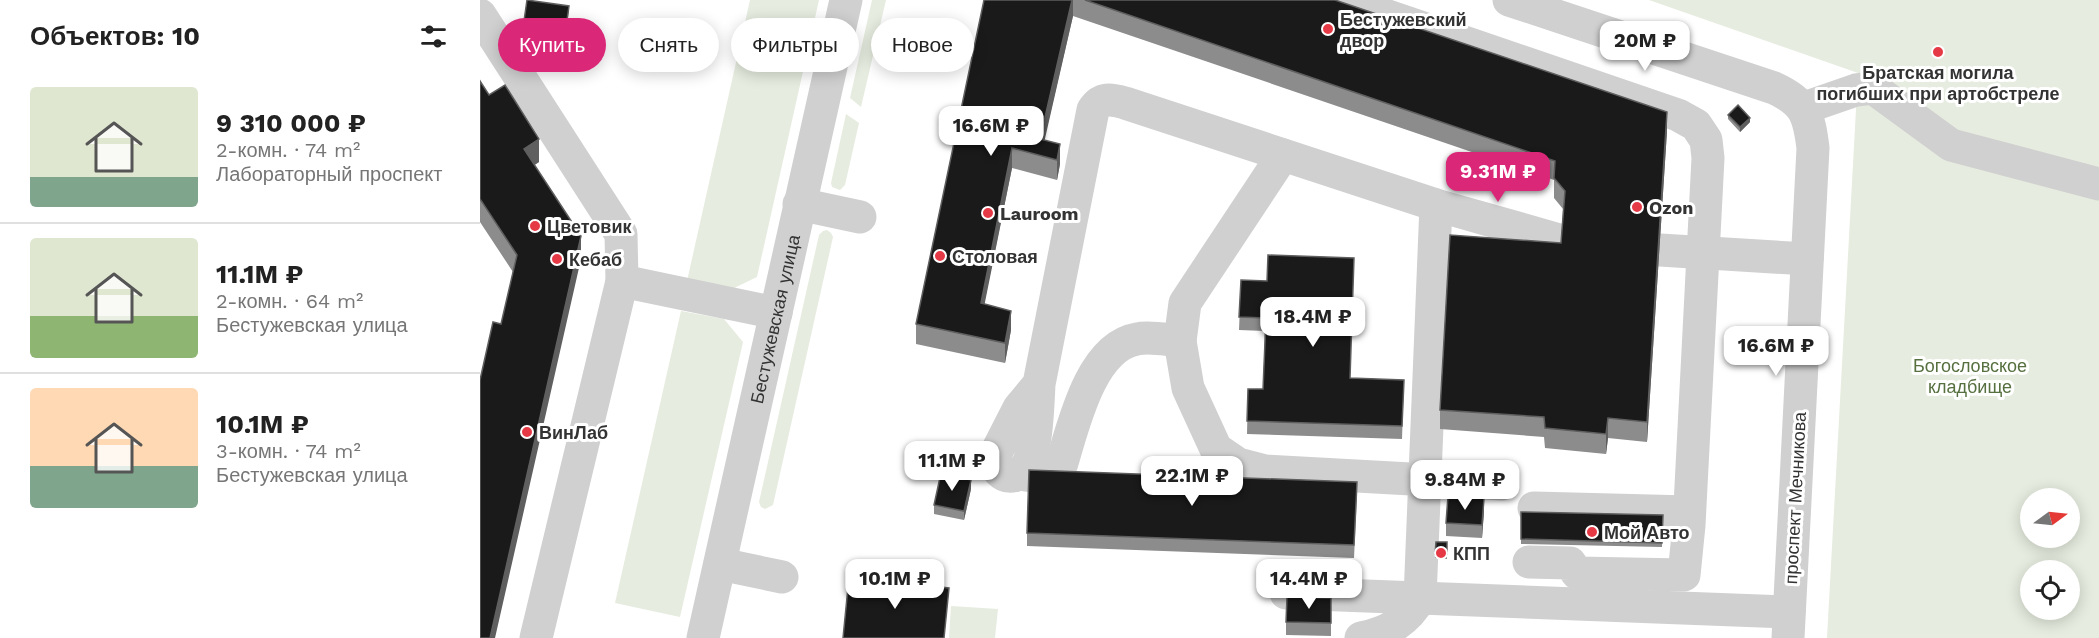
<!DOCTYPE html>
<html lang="ru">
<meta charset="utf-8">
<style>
body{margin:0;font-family:"Work Sans",sans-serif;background:#f6f6f6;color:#222;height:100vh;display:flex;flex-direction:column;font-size:22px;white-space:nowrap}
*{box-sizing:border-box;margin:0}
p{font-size:20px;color:#767676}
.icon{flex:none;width:33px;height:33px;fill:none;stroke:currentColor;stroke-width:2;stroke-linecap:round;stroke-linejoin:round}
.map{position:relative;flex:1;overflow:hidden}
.details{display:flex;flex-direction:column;background:#fff;width:480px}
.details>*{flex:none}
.guide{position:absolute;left:18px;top:18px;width:570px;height:54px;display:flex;gap:12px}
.needle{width:39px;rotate:75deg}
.buttons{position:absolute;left:1540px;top:488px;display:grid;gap:12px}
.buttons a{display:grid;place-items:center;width:60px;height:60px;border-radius:50%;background:#fff;box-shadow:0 3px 15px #0003;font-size:30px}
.price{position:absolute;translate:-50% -51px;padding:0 14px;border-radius:12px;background:#fff;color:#222;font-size:20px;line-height:39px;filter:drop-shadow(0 2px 3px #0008)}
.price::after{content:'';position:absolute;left:50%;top:36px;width:18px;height:14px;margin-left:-9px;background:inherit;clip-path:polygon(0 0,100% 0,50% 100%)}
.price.selected{background:#db2777;color:#fff}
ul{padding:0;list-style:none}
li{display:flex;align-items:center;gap:18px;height:150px;padding:0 30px}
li+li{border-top:2px solid #e0e0e0}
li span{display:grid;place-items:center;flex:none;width:168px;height:120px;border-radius:6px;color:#555}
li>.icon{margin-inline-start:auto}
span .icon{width:72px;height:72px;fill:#fffc;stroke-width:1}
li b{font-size:26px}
h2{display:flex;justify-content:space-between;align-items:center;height:72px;padding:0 30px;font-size:26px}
.tag{padding:0 21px;border-radius:27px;background:#fff;box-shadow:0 3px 15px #0003;font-size:21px;line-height:54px}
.tag.selected{background:#db2777;color:#fff}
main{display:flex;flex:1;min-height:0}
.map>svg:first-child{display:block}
</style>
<main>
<section class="details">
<h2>Объектов: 10<svg class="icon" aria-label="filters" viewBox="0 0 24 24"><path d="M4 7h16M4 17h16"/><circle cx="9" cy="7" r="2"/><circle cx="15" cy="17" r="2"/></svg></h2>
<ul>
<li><span style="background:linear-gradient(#dfe7d0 75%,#7fa58c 0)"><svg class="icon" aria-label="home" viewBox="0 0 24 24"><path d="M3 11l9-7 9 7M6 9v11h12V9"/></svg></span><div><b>9 310 000 ₽</b><p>2-комн. · 74 m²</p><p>Лабораторный проспект</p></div></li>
<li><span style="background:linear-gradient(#dfe7d0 65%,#8fb573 0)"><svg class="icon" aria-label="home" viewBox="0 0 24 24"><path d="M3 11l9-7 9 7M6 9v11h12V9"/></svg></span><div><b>11.1M ₽</b><p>2-комн. · 64 m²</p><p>Бестужевская улица</p></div></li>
<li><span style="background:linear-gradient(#ffd9b3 65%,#7fa58c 0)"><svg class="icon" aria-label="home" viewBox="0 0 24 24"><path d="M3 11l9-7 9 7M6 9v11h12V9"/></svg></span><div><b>10.1M ₽</b><p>3-комн. · 74 m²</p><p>Бестужевская улица</p></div></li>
</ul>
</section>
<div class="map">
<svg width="1619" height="638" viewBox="0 0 1619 638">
<rect width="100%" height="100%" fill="#fff"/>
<path fill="#e6ecdf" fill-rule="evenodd" d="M270,0H339L277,277L250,290L207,281Z
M392,0H406L381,107L370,98Z
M1169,0H1619V638H1347L1378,73ZM1551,498H1590V537H1551ZM1551,570H1590V609H1551Z
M366,114L379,123L365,185L360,190L352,187L351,183Z
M347,230L351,233L353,237L293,505L285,509L281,507L279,502L339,235L343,231Z
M201,311L244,319L263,342L200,617L135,603Z
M471,606L518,609L515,638H469Z"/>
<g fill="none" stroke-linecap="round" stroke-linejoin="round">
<g stroke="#d0d0d0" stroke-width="33">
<path d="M861,0L1198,115L1216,125L1226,140L1228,158L1209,525L1204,575L1097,573L1090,563L1049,562"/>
<path d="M1029,0L1294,88C1325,102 1329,115 1333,148L1308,638"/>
<path d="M0,15L141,234L142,281L56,638"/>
<path d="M1324,108L1376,90L1393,88L1471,145L1619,184"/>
<path d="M319,204L380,217"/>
<path d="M1180,250L1327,259"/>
<path d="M142,281L296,313"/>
<path d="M700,341L705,303L803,155"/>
<path d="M559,384L539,408L516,453C511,475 533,485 546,467C557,452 558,403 559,384L613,110C621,97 631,99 645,103L956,205L1083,241"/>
<path d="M539,474L552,476L581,466C593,427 610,347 657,339C670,336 687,340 700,341L708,388L736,449L758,464L785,471L1022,484"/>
<path d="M1054,508L1209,512"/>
<path d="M240,564L302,577"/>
<path d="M806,593L1309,612"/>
<path id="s1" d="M223,638L366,0"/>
<path d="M881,638C907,633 927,622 940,598L956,205"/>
</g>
</g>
<path fill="#8c8c8c" d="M504,0H855L1187,131L1167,442L1128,438L1126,454L1065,448L1064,437L960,429V410L1081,243L1083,209L1074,198V180L593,16L564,140L580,164L577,180L532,168L504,304L531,330L525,363L436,344V324Z
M89,10L86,32L44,26V21Z
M0,81L9,95L59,162L54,165L101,259L21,324L33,272L0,222Z
M1248,115L1270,122L1260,132L1248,119Z
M761,280L870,378L924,380L922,439L767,434L768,389H783L785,331L759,330Z
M491,489L484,520L454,514V505Z
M877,494L874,558L547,546V533Z
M1004,511L1002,538L966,536V523Z
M1041,512L1183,515L1182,547L1041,544Z
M956,542H967V559L955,558Z
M851,598V636L806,635V622Z"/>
<path fill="#5f5f5f" d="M592,0H593V16L561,156L560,139Z
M1187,112V131L1167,442V422Z
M1270,118V122L1260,132V127Z
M59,139V162L44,172V149Z
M580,144V164L577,180V160Z
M532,148V168L501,322V303Z
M101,236V259L15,638H10Z
M531,311V330L525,363V343Z
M1128,418V438L1126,454V434Z
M491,480V489L484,520V511Z
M1004,498V511L1002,538V525Z"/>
<path fill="#1a1a1a" stroke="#5f5f5f" stroke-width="1.5" d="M47,0L89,6L86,27L44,21Z
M504,0H592L560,139L580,144L577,160L532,148L501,303L531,311L525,343L436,324Z
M605,0H855L1187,112L1167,422L1128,418L1126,434L1065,428L1064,417L960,410L970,235L1081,243L1085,191L1074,178L1075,161Z
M0,81L9,95L25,85L59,139L44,149L101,236L10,638H0V380L13,322L21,324L37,255L0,199Z
M1258,105L1270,118L1260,127L1248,115Z
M788,255L874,258L870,378L924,380L922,426L767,421L768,389H783L786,318L759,317L761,280L787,281Z
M549,470L877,482L874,545L547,533Z
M461,473L491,480L484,511L454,505Z
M968,496L1004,498L1002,525L966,523Z
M1041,512L1183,515L1182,543L1041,539Z
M956,542H967V554H955Z
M369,577L469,588L464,638H363Z
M807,597L851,598V623L806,622Z"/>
<g fill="#e63946" stroke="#fff" stroke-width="2">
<circle cx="848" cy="29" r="6"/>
<circle cx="1458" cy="52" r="6"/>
<circle cx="1157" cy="207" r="6"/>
<circle cx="508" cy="213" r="6"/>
<circle cx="55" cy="226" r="6"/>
<circle cx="460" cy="256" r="6"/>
<circle cx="77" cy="259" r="6"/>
<circle cx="47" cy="432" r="6"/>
<circle cx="1112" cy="532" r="6"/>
<circle cx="961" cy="553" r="6"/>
</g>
<g text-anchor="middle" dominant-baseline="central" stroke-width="6" stroke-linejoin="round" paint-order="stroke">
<g font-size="18" font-weight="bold" fill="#333" stroke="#fff" text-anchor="start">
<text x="860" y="19">Бестужевский<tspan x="860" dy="21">двор</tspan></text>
<text x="1458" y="72" text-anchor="middle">Братская могила<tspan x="1458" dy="21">погибших при артобстреле</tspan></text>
<text x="1169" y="207">Ozon</text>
<text x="520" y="213">Lauroom</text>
<text x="67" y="226">Цветовик</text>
<text x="472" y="256">Столовая</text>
<text x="89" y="259">Кебаб</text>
<text x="59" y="432">ВинЛаб</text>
<text x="1124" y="532">Мой Авто</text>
<text x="973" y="553">КПП</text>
</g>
<g font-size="18" fill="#333" stroke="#fff">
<text stroke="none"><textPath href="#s1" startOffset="327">Бестужевская улица</textPath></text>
<text transform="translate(1315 498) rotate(-87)">проспект Мечникова</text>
</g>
<g font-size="18" fill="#56703f" stroke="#fff">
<text x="1490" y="365">Богословское<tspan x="1490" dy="21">кладбище</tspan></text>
</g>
</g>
</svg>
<div class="buttons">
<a><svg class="needle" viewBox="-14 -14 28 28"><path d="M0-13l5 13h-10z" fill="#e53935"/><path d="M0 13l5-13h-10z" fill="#767676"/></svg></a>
<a><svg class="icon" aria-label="locate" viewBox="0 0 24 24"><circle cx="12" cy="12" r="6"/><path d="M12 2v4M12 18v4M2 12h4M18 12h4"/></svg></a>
</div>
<b class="price" style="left:1165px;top:72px">20M ₽</b>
<b class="price" style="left:511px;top:157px">16.6M ₽</b>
<b class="price selected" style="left:1018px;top:203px">9.31M ₽</b>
<b class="price" style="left:833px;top:348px">18.4M ₽</b>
<b class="price" style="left:1296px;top:377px">16.6M ₽</b>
<b class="price" style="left:472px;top:492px">11.1M ₽</b>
<b class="price" style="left:712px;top:507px">22.1M ₽</b>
<b class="price" style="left:985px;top:511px">9.84M ₽</b>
<b class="price" style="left:415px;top:610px">10.1M ₽</b>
<b class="price" style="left:829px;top:610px">14.4M ₽</b>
<div class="guide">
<a class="tag selected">Купить</a>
<a class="tag">Снять</a>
<a class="tag">Фильтры</a>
<a class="tag">Новое</a>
</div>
</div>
</main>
